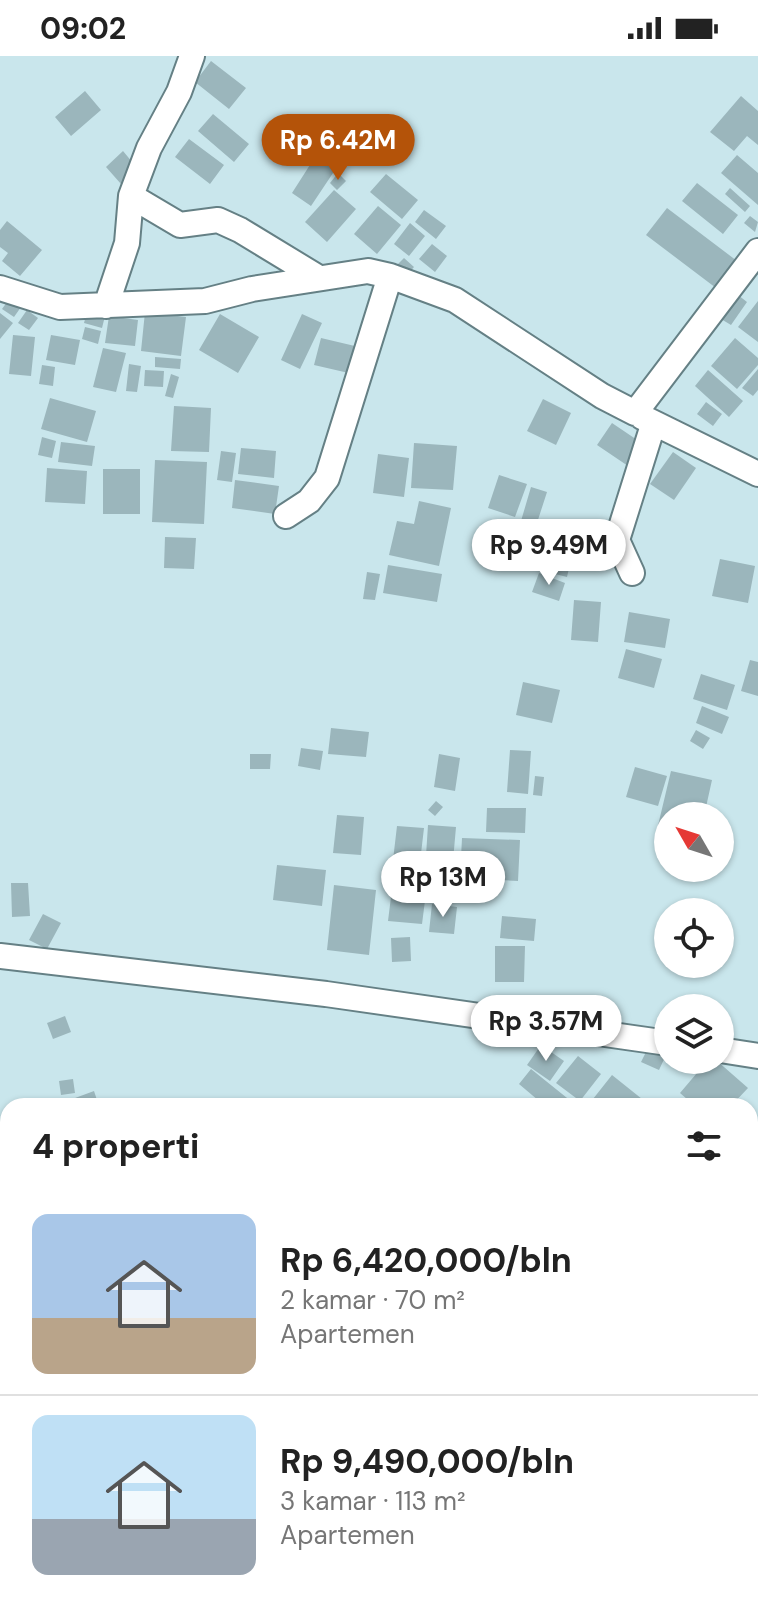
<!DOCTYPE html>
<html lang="id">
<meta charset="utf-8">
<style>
body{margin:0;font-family:"DM Sans",sans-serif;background:#f6f6f6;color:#222;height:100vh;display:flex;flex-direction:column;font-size:30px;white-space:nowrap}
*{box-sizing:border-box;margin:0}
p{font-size:26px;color:#767676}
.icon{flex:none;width:44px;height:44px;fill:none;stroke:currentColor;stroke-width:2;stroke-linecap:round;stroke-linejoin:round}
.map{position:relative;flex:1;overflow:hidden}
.details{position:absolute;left:0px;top:1042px;width:758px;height:514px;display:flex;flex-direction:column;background:#fff;border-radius:24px 24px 0 0;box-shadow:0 2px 6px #0004}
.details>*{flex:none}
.needle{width:52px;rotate:309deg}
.tools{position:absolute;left:654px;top:746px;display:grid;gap:16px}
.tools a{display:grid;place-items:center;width:80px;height:80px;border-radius:50%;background:#fff;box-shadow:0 2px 6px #0004;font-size:40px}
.price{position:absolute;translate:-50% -68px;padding:0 18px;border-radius:28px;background:#fff;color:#222;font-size:26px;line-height:52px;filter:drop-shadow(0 2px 4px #0008)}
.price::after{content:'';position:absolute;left:50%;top:48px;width:24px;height:18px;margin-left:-12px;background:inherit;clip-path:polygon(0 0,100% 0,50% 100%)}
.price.selected{background:#b45309;color:#fff}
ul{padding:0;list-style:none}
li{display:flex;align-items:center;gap:24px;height:200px;padding:0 32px}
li+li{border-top:2px solid #e0e0e0}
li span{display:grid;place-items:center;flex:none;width:224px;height:160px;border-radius:16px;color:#555}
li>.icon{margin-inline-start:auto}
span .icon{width:96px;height:96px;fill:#fffc;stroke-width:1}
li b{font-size:34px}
h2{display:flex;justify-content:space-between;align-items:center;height:96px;padding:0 32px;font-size:34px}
.status{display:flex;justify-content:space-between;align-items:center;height:56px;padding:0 40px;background:#fff;direction:ltr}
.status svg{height:22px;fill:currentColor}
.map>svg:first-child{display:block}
</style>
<div class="status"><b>09:02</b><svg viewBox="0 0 49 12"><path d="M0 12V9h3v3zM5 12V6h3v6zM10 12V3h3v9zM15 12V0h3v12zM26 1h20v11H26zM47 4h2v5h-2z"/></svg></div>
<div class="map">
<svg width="758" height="1555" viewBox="0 0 758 1555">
<rect width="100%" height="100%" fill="#c9e6ec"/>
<path fill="#9bb6bc" d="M211,5L246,32L229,53L195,26Z
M85,35L101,54L71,80L55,61Z
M741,40L758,55V89L747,80L734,95L710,76Z
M213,58L249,88L234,106L198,75Z
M324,82L335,88L330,98L318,91Z
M189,83L224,109L210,128L175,101Z
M123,95L138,113L121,128L106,111Z
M737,99L758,117V149L721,117Z
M315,101L335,114L311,150L292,137Z
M338,117L346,125L337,134L330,127Z
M386,118L418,144L402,163L370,136Z
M697,127L738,159L723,178L682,145Z
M730,132L750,150L745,156L725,138Z
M334,134L356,153L327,186L305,166Z
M378,150L401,169L377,198L354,178Z
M667,152L741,208L720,235L646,179Z
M424,154L446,170L436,183L415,166Z
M750,160L758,166L755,176L744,167Z
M7,165L42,194L20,220L2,205L8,197L0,191V174Z
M410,167L425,180L409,200L394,188Z
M432,188L447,200L435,216L419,203Z
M404,202L414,211L407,219L396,210Z
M738,239L747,246L731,269L721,263Z
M10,242L21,251L14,261L2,253Z
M758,245V286L738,271Z
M27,254L38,262L29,274L18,267Z
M87,255L105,260L102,272L84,267Z
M145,256L186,261L181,300L141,295Z
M0,257L13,267L0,283Z
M220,258L259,281L238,317L199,294Z
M302,258L322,267L300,313L281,304Z
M109,260L138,264L135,290L105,287Z
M85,271L101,275L98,288L82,283Z
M13,279L35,281L31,320L9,318Z
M51,279L80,284L75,309L46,304Z
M321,282L359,291L353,318L314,309Z
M735,282L758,302V309L737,333L711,310Z
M103,292L126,297L116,336L93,331Z
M155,301L181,303L180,313L155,311Z
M129,308L141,310L137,336L126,335Z
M42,309L55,311L53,330L39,328Z
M758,313V334L753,340L742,332Z
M145,314L164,315L163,331L144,330Z
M708,314L743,345L729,361L695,330Z
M171,318L179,321L173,342L165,340Z
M50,342L96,355L87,386L41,373Z
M543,343L571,357L556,389L527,375Z
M706,346L722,358L713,370L697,358Z
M174,350L211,352L209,396L171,395Z
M612,367L646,390L631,412L597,389Z
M42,381L56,385L52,402L38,399Z
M61,386L95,390L92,410L58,406Z
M414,387L457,390L453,434L411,432Z
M241,392L276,395L274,422L238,418Z
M221,395L236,397L232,426L217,424Z
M673,396L696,412L674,444L650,428Z
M378,398L409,402L404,441L373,437Z
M155,404L207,406L204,468L152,466Z
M47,412L87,415L85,448L45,446Z
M103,413H140V458H103Z
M499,419L527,428L515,461L488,452Z
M235,424L279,430L275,458L232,452Z
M531,431L547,436L536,470L521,465Z
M419,445L451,452L439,510L389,499L397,465L414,468Z
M544,478L575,486L567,521L535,513Z
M165,481L196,482L194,513L164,512Z
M720,503L755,510L748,547L712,540Z
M388,509L442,518L437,546L383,537Z
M367,516L380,518L375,544L363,543Z
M539,517L565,527L559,545L532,536Z
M574,544L601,546L598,586L571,584Z
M629,556L670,563L665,592L624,586Z
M626,593L662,603L654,632L618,622Z
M750,604L758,606V640L741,635Z
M701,618L735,629L727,654L693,643Z
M523,626L560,634L552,667L516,659Z
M702,650L729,661L722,678L696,667Z
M331,672L369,676L366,701L328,698Z
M696,674L710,682L703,693L690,685Z
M301,692L323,695L320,714L298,710Z
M510,694L531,695L528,738L507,736Z
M250,698H271L270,713H250Z
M439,698L460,702L455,735L434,731Z
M635,711L667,720L658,750L626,741Z
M671,715L712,724L704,760H668V785L655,782Z
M535,720L544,721L542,740L533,739Z
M436,745L443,751L435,760L428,754Z
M487,752H526L525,777L486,776Z
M337,759L364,761L361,799L333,797Z
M428,769L456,771L452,816L425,815Z
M397,770L424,772L420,806L393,804Z
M462,782L520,784L518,825L460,822Z
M277,809L326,814L322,850L273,844Z
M393,825L427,829L422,868L388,865Z
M11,827H28L30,860L12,861Z
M334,829L376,834L369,899L327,894Z
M432,848L457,851L454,878L429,876Z
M43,858L61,867L47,893L29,884Z
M502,860L536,863L534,885L500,882Z
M410,881L411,905L392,906L391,882Z
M495,890H525L524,926H495Z
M65,960L71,976L53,983L47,967Z
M541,989L564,1005L550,1025L527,1009Z
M648,992L666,999L659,1014L641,1006Z
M578,1000L601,1018L580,1045L556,1027Z
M708,1004H716L748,1032L731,1050H695L680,1037Z
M531,1013L577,1050H545L519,1028Z
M612,1019L642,1043L636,1050L589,1048Z
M73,1023L75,1037L61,1039L59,1025Z
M94,1035L98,1047L90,1050H69L67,1045Z"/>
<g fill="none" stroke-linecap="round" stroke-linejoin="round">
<g stroke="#658085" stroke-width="28">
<path id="minor" d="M131,140L180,169L218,164L240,174L319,222
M0,232L60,251L205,245L252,233L368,215L390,220
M106,250L127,187L131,140L149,92L179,36L192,0
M642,361L758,418
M286,460L309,445L327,422L390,220L455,244L602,340L635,357L758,195
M632,517L617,484L653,369
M0,900L326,938L668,987
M720,994L758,1000"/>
</g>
<use href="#minor" stroke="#fff" stroke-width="24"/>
</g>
</svg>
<div class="tools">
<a><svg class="needle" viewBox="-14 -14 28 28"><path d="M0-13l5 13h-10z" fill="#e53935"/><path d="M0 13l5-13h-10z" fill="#767676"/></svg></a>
<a><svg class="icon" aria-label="locate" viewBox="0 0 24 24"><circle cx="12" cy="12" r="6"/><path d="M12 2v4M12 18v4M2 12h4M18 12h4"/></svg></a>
<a><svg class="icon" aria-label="layers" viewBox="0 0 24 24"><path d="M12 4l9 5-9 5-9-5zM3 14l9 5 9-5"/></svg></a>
</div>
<b class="price selected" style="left:338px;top:126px">Rp 6.42M</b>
<b class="price" style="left:549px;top:531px">Rp 9.49M</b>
<b class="price" style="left:443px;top:863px">Rp 13M</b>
<b class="price" style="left:546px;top:1007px">Rp 3.57M</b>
<section class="details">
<h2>4 properti<svg class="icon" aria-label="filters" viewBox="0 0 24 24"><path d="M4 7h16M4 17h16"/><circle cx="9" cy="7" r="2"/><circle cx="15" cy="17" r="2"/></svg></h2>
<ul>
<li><span style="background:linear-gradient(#a9c7e8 65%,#b9a48a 0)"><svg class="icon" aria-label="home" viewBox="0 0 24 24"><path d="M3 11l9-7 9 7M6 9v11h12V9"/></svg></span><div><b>Rp 6,420,000/bln</b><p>2 kamar · 70 m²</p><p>Apartemen</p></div></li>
<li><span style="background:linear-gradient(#bfe0f5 65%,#9aa5b1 0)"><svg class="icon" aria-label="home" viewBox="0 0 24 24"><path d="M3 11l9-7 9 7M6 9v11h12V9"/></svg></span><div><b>Rp 9,490,000/bln</b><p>3 kamar · 113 m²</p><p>Apartemen</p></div></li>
</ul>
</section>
</div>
